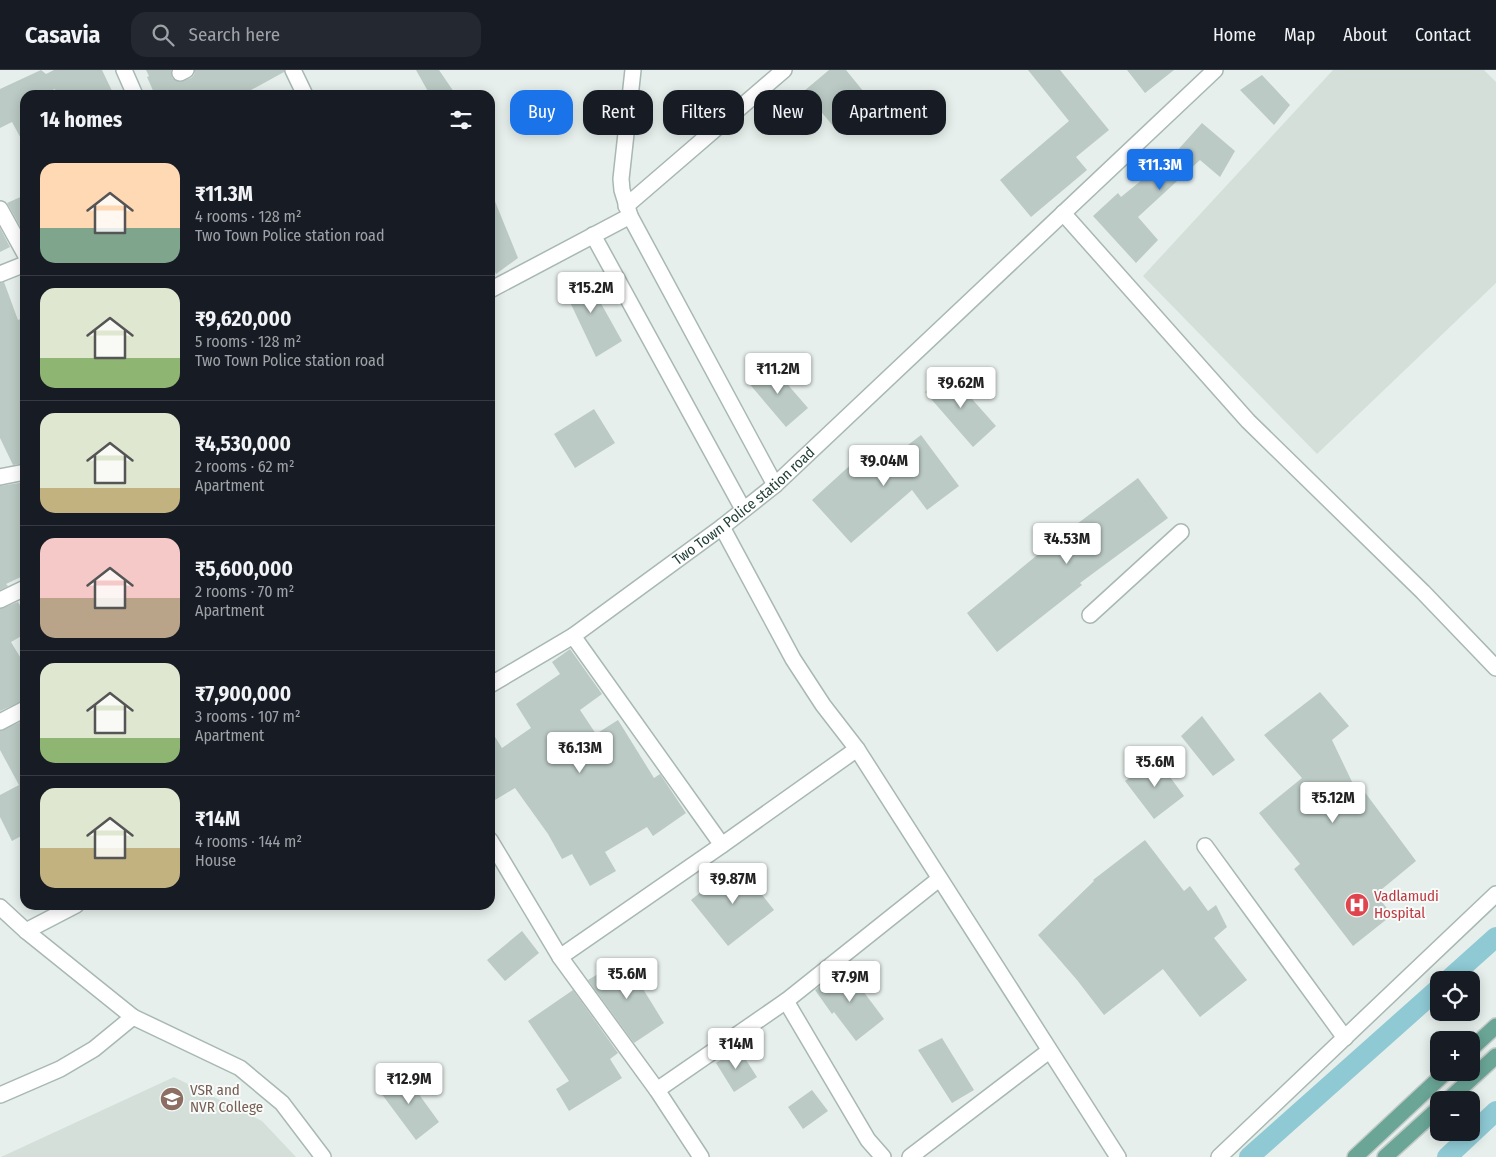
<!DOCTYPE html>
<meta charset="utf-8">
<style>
body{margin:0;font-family:"Fira Sans Condensed",sans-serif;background:#242831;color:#f1f3f6;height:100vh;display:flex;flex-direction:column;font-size:19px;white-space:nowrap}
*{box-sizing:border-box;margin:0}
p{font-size:16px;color:#9ea1a6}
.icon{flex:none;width:28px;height:28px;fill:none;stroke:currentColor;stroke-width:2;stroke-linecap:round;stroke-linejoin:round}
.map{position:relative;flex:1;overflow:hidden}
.side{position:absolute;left:20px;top:20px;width:475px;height:820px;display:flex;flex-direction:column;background:#171b24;border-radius:15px;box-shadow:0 2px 12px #0003}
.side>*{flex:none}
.hud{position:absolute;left:510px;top:20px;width:475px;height:45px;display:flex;gap:10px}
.tools{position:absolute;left:1430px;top:901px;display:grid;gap:10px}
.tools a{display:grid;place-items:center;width:50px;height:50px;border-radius:10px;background:#171b24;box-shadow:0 2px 12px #0003;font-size:25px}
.price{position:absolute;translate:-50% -42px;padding:0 11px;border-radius:5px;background:#fff;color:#222;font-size:16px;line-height:32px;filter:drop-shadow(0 1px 2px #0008)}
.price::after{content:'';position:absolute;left:50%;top:30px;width:15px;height:11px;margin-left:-8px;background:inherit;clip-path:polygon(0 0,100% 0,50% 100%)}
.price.current{background:#1a73e8;color:#fff}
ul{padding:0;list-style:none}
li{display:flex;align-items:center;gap:15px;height:125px;padding:0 20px}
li+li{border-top:1px solid #363941}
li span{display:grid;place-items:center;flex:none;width:140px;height:100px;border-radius:15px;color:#555}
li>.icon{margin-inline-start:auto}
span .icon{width:60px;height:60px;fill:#fffc;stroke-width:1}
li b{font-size:21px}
h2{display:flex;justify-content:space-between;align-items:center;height:60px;padding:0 20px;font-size:21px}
.pill{padding:0 18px;border-radius:15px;background:#171b24;box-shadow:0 2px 12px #0003;font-size:18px;line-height:45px}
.pill.current{background:#1a73e8;color:#fff}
header{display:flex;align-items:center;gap:30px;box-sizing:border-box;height:70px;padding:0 25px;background:#171b24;border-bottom:1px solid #363941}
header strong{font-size:24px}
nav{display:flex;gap:28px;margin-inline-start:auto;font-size:18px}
.search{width:350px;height:45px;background:#242831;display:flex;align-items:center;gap:12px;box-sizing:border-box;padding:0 18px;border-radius:15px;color:#9ea1a6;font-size:19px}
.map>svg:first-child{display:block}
</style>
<header>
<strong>Casavia</strong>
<div class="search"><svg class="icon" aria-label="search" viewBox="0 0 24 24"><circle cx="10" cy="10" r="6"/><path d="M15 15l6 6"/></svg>Search here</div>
<nav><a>Home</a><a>Map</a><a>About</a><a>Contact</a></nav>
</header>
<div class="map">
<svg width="1496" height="1087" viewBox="0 0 1496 1087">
<rect width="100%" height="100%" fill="#e6efeb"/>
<path fill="#d4dfda" d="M1333,0H1484L1496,12V213L1317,384L1143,206Z
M174,1007L262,1051L296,1087H1Z"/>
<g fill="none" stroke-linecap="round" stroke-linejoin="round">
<path stroke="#8ec9d4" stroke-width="20" d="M1448,910L1496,867
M1249,1087L1439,918
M1447,1087L1496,1041"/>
</g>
<path fill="#bbcac4" d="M41,0L46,4L54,0H102L114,25H57L55,19L40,25H25V76L12,52L0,58V19Z
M146,0H171L172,8L180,12L191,8L194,5L195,0H284V2L242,25H155L147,7L149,6Z
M416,0H439L456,25H430Z
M829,0H846L868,27L833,56L804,21Z
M1028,0H1060L1109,60L1076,87L1087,100L1031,147L1000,110L1069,51Z
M1127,0H1174L1145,23Z
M1262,5L1290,35L1274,55L1240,20Z
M1202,53L1235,81L1220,107L1200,90L1138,147L1158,170L1136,193L1093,146L1118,123L1121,127L1176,82Z
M490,119L518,188L496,204L490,191Z
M25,125V165L7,133Z
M0,158L10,177L0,182Z
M584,203L622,271L596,287L560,211Z
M4,212L18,250L25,247V393L13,395L0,368V213Z
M769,293L808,338L786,357L747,311Z
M948,302L996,356L973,377L925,322Z
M594,339L615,373L575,398L554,364Z
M921,365L959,416L927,440L912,420L851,473L812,430L868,379L882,395Z
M1138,408L1168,448L1080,513L1082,515L997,582L967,543L1053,472Z
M25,412V505L6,514L8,516L0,520V416Z
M18,532L25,544V564L11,572L25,595V630L0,641V539Z
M570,579L602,624L580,640L596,664L618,650L654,708L660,704L686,743L653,766L647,757L605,782L616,801L590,816L572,784L562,789L548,764L515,718L490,733V659L502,678L531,658L516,634L560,604L552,592Z
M1320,622L1349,656L1332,670L1354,716L1358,713L1416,791L1376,824L1392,845L1353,876L1294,799L1300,794L1259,743L1302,708L1264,665Z
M1202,646L1235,690L1213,706L1181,666Z
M25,650V764L12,771L0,747V725L19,715L0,680V661Z
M1156,688L1184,726L1154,749L1125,711Z
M1145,770L1184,821L1190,816L1208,841L1216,835L1227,857L1214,868L1247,910L1200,947L1163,899L1104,945L1077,910L1038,865L1094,811L1093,810Z
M737,793L774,840L728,876L691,830Z
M522,861L539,883L505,911L487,890Z
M624,888L664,953L634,973L588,910Z
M847,895L865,920L863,921L884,949L856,971L834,942L832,944L815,920Z
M573,920L618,983L610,989L622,1008L569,1041L556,1019L569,1011L528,951Z
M942,968L974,1020L952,1033L918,980Z
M739,979L757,1007L734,1022L716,993Z
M402,1001L439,1052L416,1070L378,1019Z
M812,1020L828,1041L803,1059L788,1037Z"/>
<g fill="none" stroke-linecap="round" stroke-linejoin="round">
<g stroke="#a8b8b2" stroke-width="18">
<g id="minor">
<path d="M124,0L135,25"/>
<path d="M293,0L305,25"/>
<path d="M633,0L621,109L622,120L630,146L775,415"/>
<path d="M180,3L186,0"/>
<path d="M626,136L784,0"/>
<path d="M0,139L25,184"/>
<path d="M1063,143L1248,351L1423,522L1496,598"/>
<path d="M593,165L743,439"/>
<path d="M0,204L25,194"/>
<path d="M490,220L630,146"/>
<path d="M0,407L25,402"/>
<path d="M722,457L793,589L823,635L857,679L1118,1087"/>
<path d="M0,530L25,518"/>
<path d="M1090,545L1181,462"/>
<path d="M573,566L722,775"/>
<path id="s1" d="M490,615L573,566L722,457L775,415L1215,0"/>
<path d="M0,652L25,639"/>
<path d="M490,770L560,887L657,1020L701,1087"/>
<path d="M1205,776L1345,968"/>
<path d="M0,837L26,861L133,947L240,998L282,1033L323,1087"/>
<path d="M26,861L76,835"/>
<path d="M560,887L722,775L857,679"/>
<path d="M786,931L868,1070L883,1087"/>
<path d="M657,1020L786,931L939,809"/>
<path d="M0,1025L60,999L94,979L133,947"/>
<path d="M910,1087L1049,981"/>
<path d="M1219,1087L1496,824"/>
</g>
</g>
<g stroke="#c2cac8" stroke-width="18">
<path id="major" d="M1471,979L1496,956
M1448,1030L1496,986
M1355,1087L1446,1002
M1385,1087L1439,1038"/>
</g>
<use href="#minor" stroke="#fff" stroke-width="15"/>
<use href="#major" stroke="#6aa596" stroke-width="15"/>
</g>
<defs>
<g id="hospital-disc" transform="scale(1.25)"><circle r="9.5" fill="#e0444e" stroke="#f7fbf9"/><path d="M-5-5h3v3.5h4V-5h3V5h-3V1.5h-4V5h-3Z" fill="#fff"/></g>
<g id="university-disc" transform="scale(1.25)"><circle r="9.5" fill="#8d6e63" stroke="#f7fbf9"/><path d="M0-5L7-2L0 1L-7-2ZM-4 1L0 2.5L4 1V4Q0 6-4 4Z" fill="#fff"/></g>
</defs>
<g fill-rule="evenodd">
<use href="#hospital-disc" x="1357" y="835"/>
<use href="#university-disc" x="172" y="1029"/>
</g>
<g text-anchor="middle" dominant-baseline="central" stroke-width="4" stroke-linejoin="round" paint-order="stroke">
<g font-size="15" fill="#24423a" stroke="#f7fbf9">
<text stroke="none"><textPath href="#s1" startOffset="311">Two Town Police station road</textPath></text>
</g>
<g font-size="15" fill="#be3a42" stroke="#f7fbf9" text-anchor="start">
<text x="1374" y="826">Vadlamudi<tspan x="1374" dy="17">Hospital</tspan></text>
</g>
<g font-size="15" fill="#785e54" stroke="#f7fbf9" text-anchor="start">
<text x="190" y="1020">VSR and<tspan x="190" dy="17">NVR College</tspan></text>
</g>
</g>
</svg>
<div class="tools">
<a><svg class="icon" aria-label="locate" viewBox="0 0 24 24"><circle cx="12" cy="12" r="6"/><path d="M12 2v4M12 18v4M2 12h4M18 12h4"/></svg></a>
<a>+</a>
<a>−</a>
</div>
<b class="price current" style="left:1160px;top:121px">₹11.3M</b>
<b class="price" style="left:591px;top:244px">₹15.2M</b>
<b class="price" style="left:778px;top:325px">₹11.2M</b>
<b class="price" style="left:961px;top:339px">₹9.62M</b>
<b class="price" style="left:884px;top:417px">₹9.04M</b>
<b class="price" style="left:1067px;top:495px">₹4.53M</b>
<b class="price" style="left:580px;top:704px">₹6.13M</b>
<b class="price" style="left:1155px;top:718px">₹5.6M</b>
<b class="price" style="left:1333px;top:754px">₹5.12M</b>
<b class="price" style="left:733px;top:835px">₹9.87M</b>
<b class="price" style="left:627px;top:930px">₹5.6M</b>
<b class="price" style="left:850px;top:933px">₹7.9M</b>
<b class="price" style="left:736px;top:1000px">₹14M</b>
<b class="price" style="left:409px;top:1035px">₹12.9M</b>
<div class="hud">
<a class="pill current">Buy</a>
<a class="pill">Rent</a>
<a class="pill">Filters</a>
<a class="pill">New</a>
<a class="pill">Apartment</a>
</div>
<section class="side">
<h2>14 homes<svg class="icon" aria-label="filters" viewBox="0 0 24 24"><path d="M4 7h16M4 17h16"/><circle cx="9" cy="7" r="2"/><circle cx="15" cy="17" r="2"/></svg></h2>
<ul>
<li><span style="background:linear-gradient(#ffd9b3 65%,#7fa58c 0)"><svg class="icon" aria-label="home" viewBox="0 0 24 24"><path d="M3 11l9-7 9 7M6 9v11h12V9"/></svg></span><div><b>₹11.3M</b><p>4 rooms · 128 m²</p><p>Two Town Police station road</p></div></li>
<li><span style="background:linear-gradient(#dfe7d0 70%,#8fb573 0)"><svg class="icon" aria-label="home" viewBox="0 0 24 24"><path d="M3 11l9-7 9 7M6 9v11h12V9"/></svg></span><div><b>₹9,620,000</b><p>5 rooms · 128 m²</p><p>Two Town Police station road</p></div></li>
<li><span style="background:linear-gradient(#dfe7d0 75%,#c2b280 0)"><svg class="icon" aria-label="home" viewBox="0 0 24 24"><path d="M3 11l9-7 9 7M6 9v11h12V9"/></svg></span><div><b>₹4,530,000</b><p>2 rooms · 62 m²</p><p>Apartment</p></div></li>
<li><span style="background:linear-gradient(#f6c9c9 60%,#b9a48a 0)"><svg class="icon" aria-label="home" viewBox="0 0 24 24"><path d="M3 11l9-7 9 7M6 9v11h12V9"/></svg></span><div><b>₹5,600,000</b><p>2 rooms · 70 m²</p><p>Apartment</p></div></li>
<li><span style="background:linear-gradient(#dfe7d0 75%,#8fb573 0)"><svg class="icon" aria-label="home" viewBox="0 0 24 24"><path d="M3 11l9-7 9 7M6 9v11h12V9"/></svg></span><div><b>₹7,900,000</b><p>3 rooms · 107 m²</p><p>Apartment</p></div></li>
<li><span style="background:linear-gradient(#dfe7d0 60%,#c2b280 0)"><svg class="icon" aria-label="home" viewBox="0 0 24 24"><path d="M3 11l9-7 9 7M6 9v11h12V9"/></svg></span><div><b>₹14M</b><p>4 rooms · 144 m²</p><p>House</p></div></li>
</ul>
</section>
</div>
